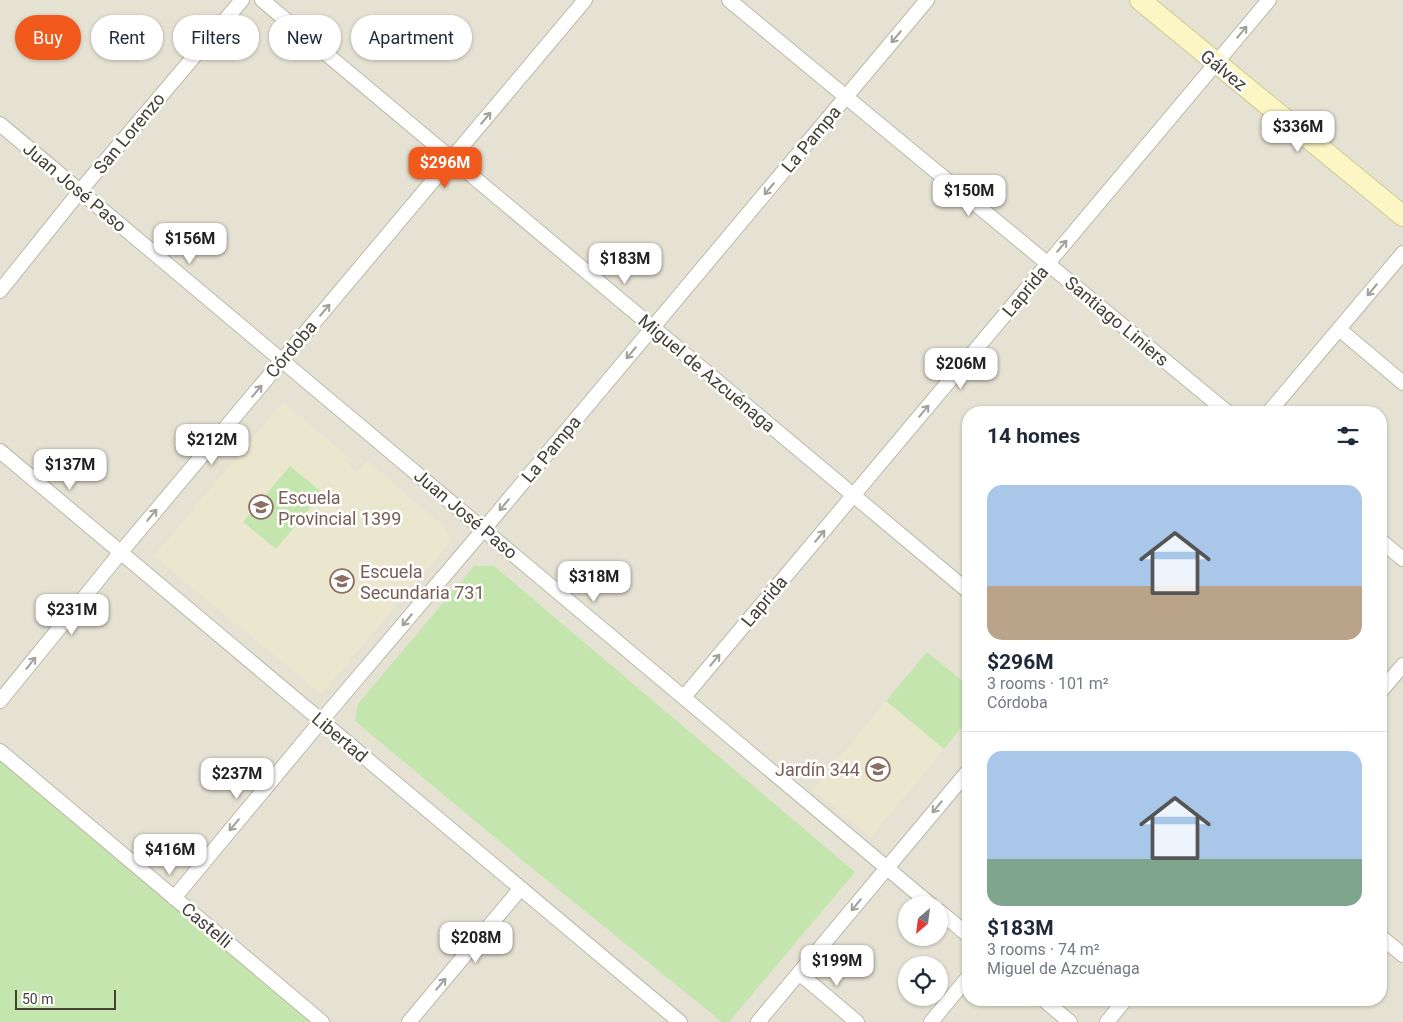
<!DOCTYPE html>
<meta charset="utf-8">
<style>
body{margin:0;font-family:Roboto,sans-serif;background:#f6f6f7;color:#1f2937;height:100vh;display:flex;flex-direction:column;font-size:19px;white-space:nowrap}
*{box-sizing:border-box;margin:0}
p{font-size:16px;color:#747a83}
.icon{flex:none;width:28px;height:28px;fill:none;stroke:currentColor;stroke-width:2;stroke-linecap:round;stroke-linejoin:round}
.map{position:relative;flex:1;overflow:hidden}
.details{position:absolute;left:962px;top:406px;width:425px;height:600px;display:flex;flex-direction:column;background:#fff;border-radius:20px;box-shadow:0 1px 4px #0004}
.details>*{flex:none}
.hud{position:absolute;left:15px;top:15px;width:475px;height:45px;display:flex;gap:10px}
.needle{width:32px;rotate:208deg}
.fabs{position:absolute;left:898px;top:896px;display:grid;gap:10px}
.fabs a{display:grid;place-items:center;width:50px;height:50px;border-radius:50%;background:#fff;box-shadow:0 1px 4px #0004;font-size:25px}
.scale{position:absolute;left:15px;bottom:12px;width:101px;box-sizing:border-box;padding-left:5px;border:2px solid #444035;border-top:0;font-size:14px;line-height:18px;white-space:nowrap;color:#444035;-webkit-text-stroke:4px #fff;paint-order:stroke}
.price{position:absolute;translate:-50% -42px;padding:0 11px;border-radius:10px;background:#fff;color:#222;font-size:16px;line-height:32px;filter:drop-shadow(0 1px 2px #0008)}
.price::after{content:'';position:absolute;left:50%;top:30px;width:15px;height:11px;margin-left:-8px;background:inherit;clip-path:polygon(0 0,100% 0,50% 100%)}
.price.active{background:#f2591c;color:#fff}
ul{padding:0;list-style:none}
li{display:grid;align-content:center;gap:10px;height:265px;padding:0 25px}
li+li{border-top:1px solid #e0e1e3}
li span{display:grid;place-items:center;height:155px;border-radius:15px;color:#555}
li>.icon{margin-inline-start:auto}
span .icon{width:90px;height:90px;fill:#fffc;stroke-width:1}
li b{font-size:21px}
h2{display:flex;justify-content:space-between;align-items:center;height:60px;padding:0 25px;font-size:21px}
.pill{padding:0 18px;border-radius:22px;background:#fff;box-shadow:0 1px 4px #0004;font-size:18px;line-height:45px}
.pill.active{background:#f2591c;color:#fff}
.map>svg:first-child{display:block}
</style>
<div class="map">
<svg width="1403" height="1022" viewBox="0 0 1403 1022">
<rect width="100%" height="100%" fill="#f2f0e5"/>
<path fill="#e6e2d3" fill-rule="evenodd" d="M0,0H1403V1022H322L0,751ZM969,412H1381V1000H969ZM906,905H939V938H906ZM906,965H939V998H906Z"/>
<path fill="#ebe7cf" d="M283,402L352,460L348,465L357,473L367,461L444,527L451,541L321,694L154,556Z
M886,701L944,749L871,837L813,790Z"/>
<path fill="#c5e5af" d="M290,466L323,493L276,549L243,522Z
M474,566H494L855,872L729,1022H722L522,860L355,721L357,705Z
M927,652L969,686V718L944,749L886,701Z
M0,751L322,1022H0Z"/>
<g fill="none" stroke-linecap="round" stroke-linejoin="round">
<g stroke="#bdb8a8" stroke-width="16">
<path id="street" d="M262,0L969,592
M729,0L1227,412
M0,124L931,905
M0,291L80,191L242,0
M1339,329L1403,383
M1269,412L1403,253
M0,451L680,1022
M1381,541L1403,559
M1381,691L1403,665
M684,697L1269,0
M0,701L121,552L585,0
M0,751L322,1022
M174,898L321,721L484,529L927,0
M939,911L969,936
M1381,937L1403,955
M799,973L857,1022
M1044,1000L1070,1022
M409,1022L521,888
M758,1022L969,770
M931,1022L969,976
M1107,1022L1125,1000"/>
</g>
<g stroke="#d0c996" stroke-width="22">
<path id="secondary" d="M1140,0L1403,216"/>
</g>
<use href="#street" stroke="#fff" stroke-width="14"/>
<use href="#secondary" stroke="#fcf6c4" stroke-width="20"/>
</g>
<defs><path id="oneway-shaft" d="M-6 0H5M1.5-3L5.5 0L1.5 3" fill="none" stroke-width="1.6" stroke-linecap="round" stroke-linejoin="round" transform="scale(1.25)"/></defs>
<g stroke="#a2a09a">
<use href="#oneway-shaft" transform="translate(1242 32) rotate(-50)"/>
<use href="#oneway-shaft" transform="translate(896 37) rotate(130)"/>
<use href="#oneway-shaft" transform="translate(486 118) rotate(-50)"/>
<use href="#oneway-shaft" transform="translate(769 189) rotate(130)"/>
<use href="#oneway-shaft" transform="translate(1062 246) rotate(-50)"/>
<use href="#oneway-shaft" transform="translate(1372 290) rotate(130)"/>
<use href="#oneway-shaft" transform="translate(325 310) rotate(-50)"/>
<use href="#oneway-shaft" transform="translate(631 353) rotate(130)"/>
<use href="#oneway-shaft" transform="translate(257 391) rotate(-50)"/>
<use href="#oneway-shaft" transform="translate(924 411) rotate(-50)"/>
<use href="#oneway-shaft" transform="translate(504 505) rotate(130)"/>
<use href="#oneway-shaft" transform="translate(152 515) rotate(-50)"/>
<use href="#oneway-shaft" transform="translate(820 536) rotate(-50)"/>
<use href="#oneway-shaft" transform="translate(407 620) rotate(130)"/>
<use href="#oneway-shaft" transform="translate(715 660) rotate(-50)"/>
<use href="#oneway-shaft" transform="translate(31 663) rotate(-51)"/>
<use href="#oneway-shaft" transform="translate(937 807) rotate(130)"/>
<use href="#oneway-shaft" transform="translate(234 825) rotate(130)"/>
<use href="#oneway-shaft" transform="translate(856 905) rotate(130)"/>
<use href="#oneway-shaft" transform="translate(441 984) rotate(-50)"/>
</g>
<defs>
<g id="school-ring" transform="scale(1.25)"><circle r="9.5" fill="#fff" stroke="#8d6e63" stroke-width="1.5"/><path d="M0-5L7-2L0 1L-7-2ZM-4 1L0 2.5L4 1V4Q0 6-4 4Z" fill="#8d6e63"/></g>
</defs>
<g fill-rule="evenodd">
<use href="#school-ring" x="261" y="507"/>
<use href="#school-ring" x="342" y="581"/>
<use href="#school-ring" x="878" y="769"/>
</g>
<g text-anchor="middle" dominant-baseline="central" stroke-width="5" stroke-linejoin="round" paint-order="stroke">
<g font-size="18" fill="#444035" stroke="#fff">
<text transform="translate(1224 70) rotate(39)">Gálvez</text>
<text transform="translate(129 133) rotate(-50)">San Lorenzo</text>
<text transform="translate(811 139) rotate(-50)">La Pampa</text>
<text transform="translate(75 187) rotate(40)">Juan José Paso</text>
<text transform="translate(1025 291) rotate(-50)">Laprida</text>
<text transform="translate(1117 321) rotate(40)">Santiago Liniers</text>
<text transform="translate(291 349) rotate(-50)">Córdoba</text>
<text transform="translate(707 373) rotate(40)">Miguel de Azcuénaga</text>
<text transform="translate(551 449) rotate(-50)">La Pampa</text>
<text transform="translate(466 514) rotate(40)">Juan José Paso</text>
<text transform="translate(764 601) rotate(-50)">Laprida</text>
<text transform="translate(340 737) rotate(40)">Libertad</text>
<text transform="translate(207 925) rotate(40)">Castelli</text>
</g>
<g font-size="18" fill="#785e54" stroke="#fff" text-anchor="start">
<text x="278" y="497">Escuela<tspan x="278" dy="21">Provincial 1399</tspan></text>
<text x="360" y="571">Escuela<tspan x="360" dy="21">Secundaria 731</tspan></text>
<text x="860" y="769" text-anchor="end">Jardín 344</text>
</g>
</g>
</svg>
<div class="fabs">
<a><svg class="needle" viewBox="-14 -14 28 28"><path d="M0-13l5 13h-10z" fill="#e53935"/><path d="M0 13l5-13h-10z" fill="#747a83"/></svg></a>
<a><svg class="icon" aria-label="locate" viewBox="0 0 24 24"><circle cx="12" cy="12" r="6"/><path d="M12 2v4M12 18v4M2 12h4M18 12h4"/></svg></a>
</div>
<div class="scale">50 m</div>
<b class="price" style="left:1298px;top:153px">$336M</b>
<b class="price active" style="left:445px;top:189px">$296M</b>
<b class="price" style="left:969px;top:217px">$150M</b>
<b class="price" style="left:190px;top:265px">$156M</b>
<b class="price" style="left:625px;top:285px">$183M</b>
<b class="price" style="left:961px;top:390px">$206M</b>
<b class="price" style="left:212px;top:466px">$212M</b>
<b class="price" style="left:70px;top:491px">$137M</b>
<b class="price" style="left:594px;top:603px">$318M</b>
<b class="price" style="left:72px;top:636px">$231M</b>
<b class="price" style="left:237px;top:800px">$237M</b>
<b class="price" style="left:170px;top:876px">$416M</b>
<b class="price" style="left:476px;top:964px">$208M</b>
<b class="price" style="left:837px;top:987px">$199M</b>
<div class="hud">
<a class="pill active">Buy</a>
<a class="pill">Rent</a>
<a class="pill">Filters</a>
<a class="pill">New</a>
<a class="pill">Apartment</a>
</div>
<section class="details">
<h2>14 homes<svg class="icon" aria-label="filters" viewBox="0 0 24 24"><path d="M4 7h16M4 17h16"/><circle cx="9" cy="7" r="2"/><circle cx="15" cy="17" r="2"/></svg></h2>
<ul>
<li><span style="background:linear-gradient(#a9c7e8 65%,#b9a48a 0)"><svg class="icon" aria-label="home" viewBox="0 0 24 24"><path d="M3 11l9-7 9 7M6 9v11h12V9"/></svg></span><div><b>$296M</b><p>3 rooms · 101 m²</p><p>Córdoba</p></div></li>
<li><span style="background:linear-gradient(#a9c7e8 70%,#7fa58c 0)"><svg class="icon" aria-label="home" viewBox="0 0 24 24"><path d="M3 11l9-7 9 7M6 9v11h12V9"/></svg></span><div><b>$183M</b><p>3 rooms · 74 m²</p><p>Miguel de Azcuénaga</p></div></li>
</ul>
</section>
</div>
